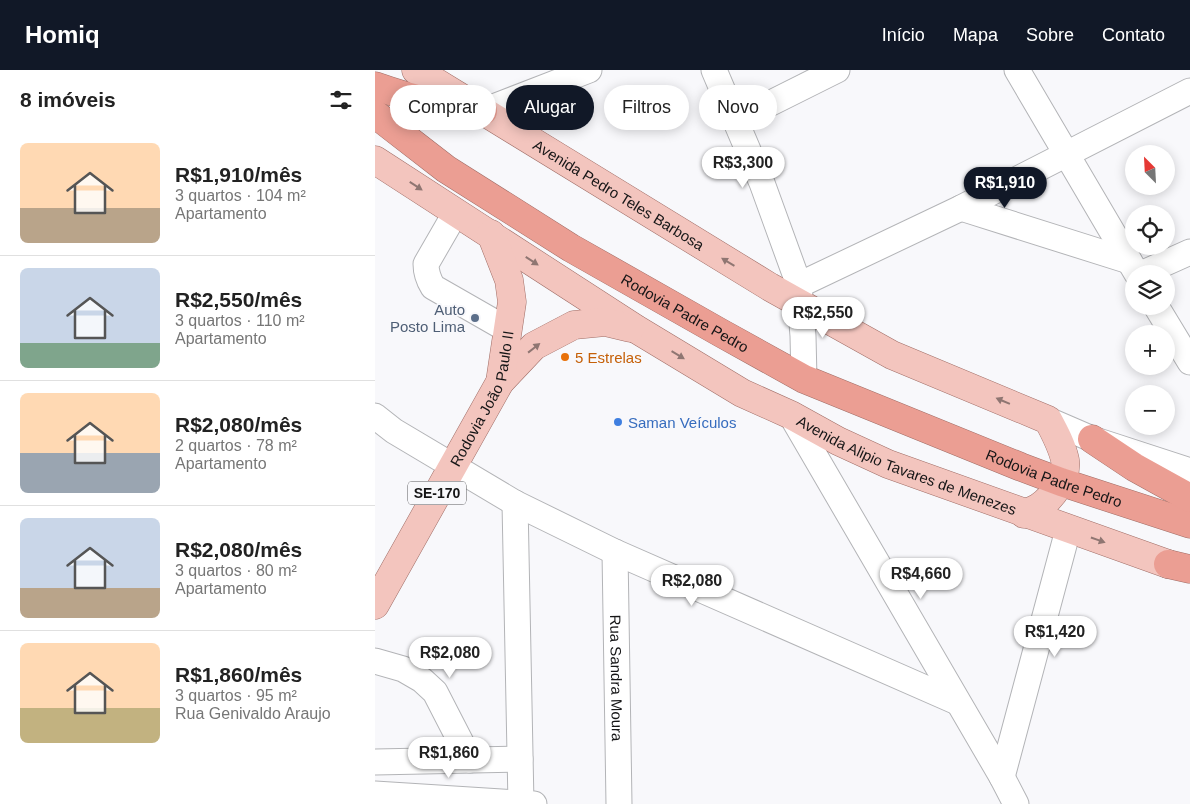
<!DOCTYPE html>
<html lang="pt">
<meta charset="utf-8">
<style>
body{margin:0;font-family:Arial,sans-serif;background:#f6f6f6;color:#222;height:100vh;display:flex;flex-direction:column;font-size:19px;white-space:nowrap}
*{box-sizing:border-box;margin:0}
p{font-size:16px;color:#767676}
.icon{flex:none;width:28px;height:28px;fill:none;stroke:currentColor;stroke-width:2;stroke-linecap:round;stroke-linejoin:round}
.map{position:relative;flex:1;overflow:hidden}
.drawer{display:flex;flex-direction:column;background:#fff;width:375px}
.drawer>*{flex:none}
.guide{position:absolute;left:15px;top:15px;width:475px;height:45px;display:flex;gap:10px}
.needle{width:32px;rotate:336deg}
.controls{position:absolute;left:750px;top:75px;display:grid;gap:10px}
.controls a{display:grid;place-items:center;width:50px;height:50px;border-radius:50%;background:#fff;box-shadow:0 2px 12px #0003;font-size:25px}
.price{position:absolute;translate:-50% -42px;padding:0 11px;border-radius:18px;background:#fff;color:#222;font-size:16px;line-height:32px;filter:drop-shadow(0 1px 2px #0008)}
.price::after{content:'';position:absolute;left:50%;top:30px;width:15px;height:11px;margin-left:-8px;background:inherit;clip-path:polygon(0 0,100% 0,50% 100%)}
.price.active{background:#111827;color:#fff}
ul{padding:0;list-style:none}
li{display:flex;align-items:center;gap:15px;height:125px;padding:0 20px}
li+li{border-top:1px solid #e0e0e0}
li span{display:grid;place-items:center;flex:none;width:140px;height:100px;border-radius:8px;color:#555}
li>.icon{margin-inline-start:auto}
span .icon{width:60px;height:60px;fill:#fffc;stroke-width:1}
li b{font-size:21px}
h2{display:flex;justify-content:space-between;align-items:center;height:60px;padding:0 20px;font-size:21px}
.pill{padding:0 18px;border-radius:22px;background:#fff;box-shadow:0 2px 12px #0003;font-size:18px;line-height:45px}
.pill.active{background:#111827;color:#fff}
header{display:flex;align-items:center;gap:30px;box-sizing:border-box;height:70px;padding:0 25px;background:#111827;color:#fff}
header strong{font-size:24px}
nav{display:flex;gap:28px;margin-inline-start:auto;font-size:18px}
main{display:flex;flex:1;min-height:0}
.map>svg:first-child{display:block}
</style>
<header>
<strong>Homiq</strong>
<nav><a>Início</a><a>Mapa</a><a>Sobre</a><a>Contato</a></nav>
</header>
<main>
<section class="drawer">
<h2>8 imóveis<svg class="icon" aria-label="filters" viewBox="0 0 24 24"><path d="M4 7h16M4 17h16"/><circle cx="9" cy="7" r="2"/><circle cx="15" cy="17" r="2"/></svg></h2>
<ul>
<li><span style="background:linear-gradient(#ffd9b3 65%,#b9a48a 0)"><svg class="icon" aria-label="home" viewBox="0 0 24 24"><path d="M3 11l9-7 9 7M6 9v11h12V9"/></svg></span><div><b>R$1,910/mês</b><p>3 quartos · 104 m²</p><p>Apartamento</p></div></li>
<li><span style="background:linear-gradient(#c9d6e8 75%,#7fa58c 0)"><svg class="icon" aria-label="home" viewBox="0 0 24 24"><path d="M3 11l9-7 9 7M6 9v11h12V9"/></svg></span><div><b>R$2,550/mês</b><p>3 quartos · 110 m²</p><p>Apartamento</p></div></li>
<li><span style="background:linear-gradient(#ffd9b3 60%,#9aa5b1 0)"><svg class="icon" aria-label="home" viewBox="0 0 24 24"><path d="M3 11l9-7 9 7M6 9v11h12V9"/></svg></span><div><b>R$2,080/mês</b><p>2 quartos · 78 m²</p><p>Apartamento</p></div></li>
<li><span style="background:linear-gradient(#c9d6e8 70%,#b9a48a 0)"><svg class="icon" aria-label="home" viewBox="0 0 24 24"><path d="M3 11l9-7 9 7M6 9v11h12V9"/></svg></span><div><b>R$2,080/mês</b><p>3 quartos · 80 m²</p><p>Apartamento</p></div></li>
<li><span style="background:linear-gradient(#ffd9b3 65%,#c2b280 0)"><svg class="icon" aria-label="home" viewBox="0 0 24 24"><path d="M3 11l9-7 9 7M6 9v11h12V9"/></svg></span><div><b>R$1,860/mês</b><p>3 quartos · 95 m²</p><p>Rua Genivaldo Araujo</p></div></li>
</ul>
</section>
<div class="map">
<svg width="815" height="734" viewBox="0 0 815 734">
<rect width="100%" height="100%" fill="#f8f8fb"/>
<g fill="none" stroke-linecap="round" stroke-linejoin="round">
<g stroke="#b3b4b7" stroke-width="27">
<g id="minor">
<path d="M339,0L387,113L424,215L428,266L429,309"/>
<path d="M642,0L762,204"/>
<path d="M108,41L214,0"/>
<path d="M360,51L462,0"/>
<path d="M586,138L754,191"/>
<path d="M81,142L51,194C51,203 53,209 58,217L133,260"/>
<path d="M766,204L815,182"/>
<path d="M424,215L586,138L815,21"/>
<path d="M781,236L815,292"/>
<path d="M416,345L627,707L641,734"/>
<path d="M0,346L19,361L140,433L240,482L582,632"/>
<path d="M673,350L717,369L815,401"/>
<path d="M140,433L146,734"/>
<path id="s1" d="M240,482L244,734"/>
<path d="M0,591L28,599L47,610L60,622L95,690"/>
<path d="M0,692L145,689"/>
<path d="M627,707L693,460"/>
<path d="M0,724L159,734"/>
</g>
</g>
<g stroke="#a06e67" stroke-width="29">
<g id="major">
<path id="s2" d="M41,0L395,217L517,285L673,350C680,363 687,376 690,390C693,407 677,428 664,437C659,440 653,442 649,444"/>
<path id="s3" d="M0,90L261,259L367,323L416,345L463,371L513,394L793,494"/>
<path d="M125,312L159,276L199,255L230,252L255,258"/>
<path id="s4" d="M0,535L125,312L137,232L134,210L116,164"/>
</g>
</g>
<g stroke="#a06e67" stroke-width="29">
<g id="highway">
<path d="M0,16C34,28 71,38 108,41"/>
<path id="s5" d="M0,44L71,99L196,178L346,263L429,309L646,397L686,412L815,454"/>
<path d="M717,369L759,397L815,428"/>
<path d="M793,494L815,499"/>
</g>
</g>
<use href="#minor" stroke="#fff" stroke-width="25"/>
<use href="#major" stroke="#f3c5be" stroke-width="28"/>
<use href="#highway" stroke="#eb9e93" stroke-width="28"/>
</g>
<defs><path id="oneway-solid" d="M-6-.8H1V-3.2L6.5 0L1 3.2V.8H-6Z" transform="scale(1.25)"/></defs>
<g fill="#8f7672">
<use href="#oneway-solid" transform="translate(41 116) rotate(33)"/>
<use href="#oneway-solid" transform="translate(157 191) rotate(33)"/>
<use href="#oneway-solid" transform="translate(353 192) rotate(-149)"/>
<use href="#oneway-solid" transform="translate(159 278) rotate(-38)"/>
<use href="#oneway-solid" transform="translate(303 285) rotate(31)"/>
<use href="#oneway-solid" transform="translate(628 331) rotate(-157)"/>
<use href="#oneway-solid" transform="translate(723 470) rotate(19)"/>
</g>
<circle fill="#5c6f8a" stroke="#f8f8fb" stroke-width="2" cx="100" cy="248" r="5"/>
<circle fill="#e8710a" stroke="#f8f8fb" stroke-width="2" cx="190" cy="287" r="5"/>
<circle fill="#3f7fe0" stroke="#f8f8fb" stroke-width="2" cx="243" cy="352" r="5"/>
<g text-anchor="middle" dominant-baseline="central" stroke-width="4" stroke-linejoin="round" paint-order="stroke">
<rect fill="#f8f8fb" stroke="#59595b" stroke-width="1" x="33" y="411.5" width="58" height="23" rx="4"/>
<g font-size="14" font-weight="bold" fill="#151516">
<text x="62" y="423">SE-170</text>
</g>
<g font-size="15" fill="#151516" stroke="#f8f8fb">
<text stroke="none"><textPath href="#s2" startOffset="238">Avenida Pedro Teles Barbosa</textPath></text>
<text stroke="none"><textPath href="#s5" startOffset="369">Rodovia Padre Pedro</textPath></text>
<text stroke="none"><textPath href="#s4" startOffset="234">Rodovia João Paulo II</textPath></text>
<text stroke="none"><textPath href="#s3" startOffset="615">Avenida Alipio Tavares de Menezes</textPath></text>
<text stroke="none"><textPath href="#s5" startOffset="774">Rodovia Padre Pedro</textPath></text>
<text stroke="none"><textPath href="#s1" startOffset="126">Rua Sandra Moura</textPath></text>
</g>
<g font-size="15" fill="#4e5e75" stroke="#f8f8fb" text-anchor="end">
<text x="90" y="239">Auto<tspan x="90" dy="17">Posto Lima</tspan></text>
</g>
<g font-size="15" fill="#c56008" stroke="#f8f8fb" text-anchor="start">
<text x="200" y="287">5 Estrelas</text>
</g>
<g font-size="15" fill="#366cbe" stroke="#f8f8fb" text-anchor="start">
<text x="253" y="352">Saman Veículos</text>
</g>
</g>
</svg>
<div class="controls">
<a><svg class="needle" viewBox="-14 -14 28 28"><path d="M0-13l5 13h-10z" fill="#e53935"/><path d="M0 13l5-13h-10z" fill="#767676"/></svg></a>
<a><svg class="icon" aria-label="locate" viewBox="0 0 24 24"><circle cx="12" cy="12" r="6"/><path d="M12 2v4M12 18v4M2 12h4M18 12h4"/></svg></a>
<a><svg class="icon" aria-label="layers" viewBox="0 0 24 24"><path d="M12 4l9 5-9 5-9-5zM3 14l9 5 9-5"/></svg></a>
<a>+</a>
<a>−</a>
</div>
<b class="price" style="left:368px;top:119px">R$3,300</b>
<b class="price active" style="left:630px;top:139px">R$1,910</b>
<b class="price" style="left:448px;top:269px">R$2,550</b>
<b class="price" style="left:546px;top:530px">R$4,660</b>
<b class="price" style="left:317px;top:537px">R$2,080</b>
<b class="price" style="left:680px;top:588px">R$1,420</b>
<b class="price" style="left:75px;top:609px">R$2,080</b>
<b class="price" style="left:74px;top:709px">R$1,860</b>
<div class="guide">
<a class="pill">Comprar</a>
<a class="pill active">Alugar</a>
<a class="pill">Filtros</a>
<a class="pill">Novo</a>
</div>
</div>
</main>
